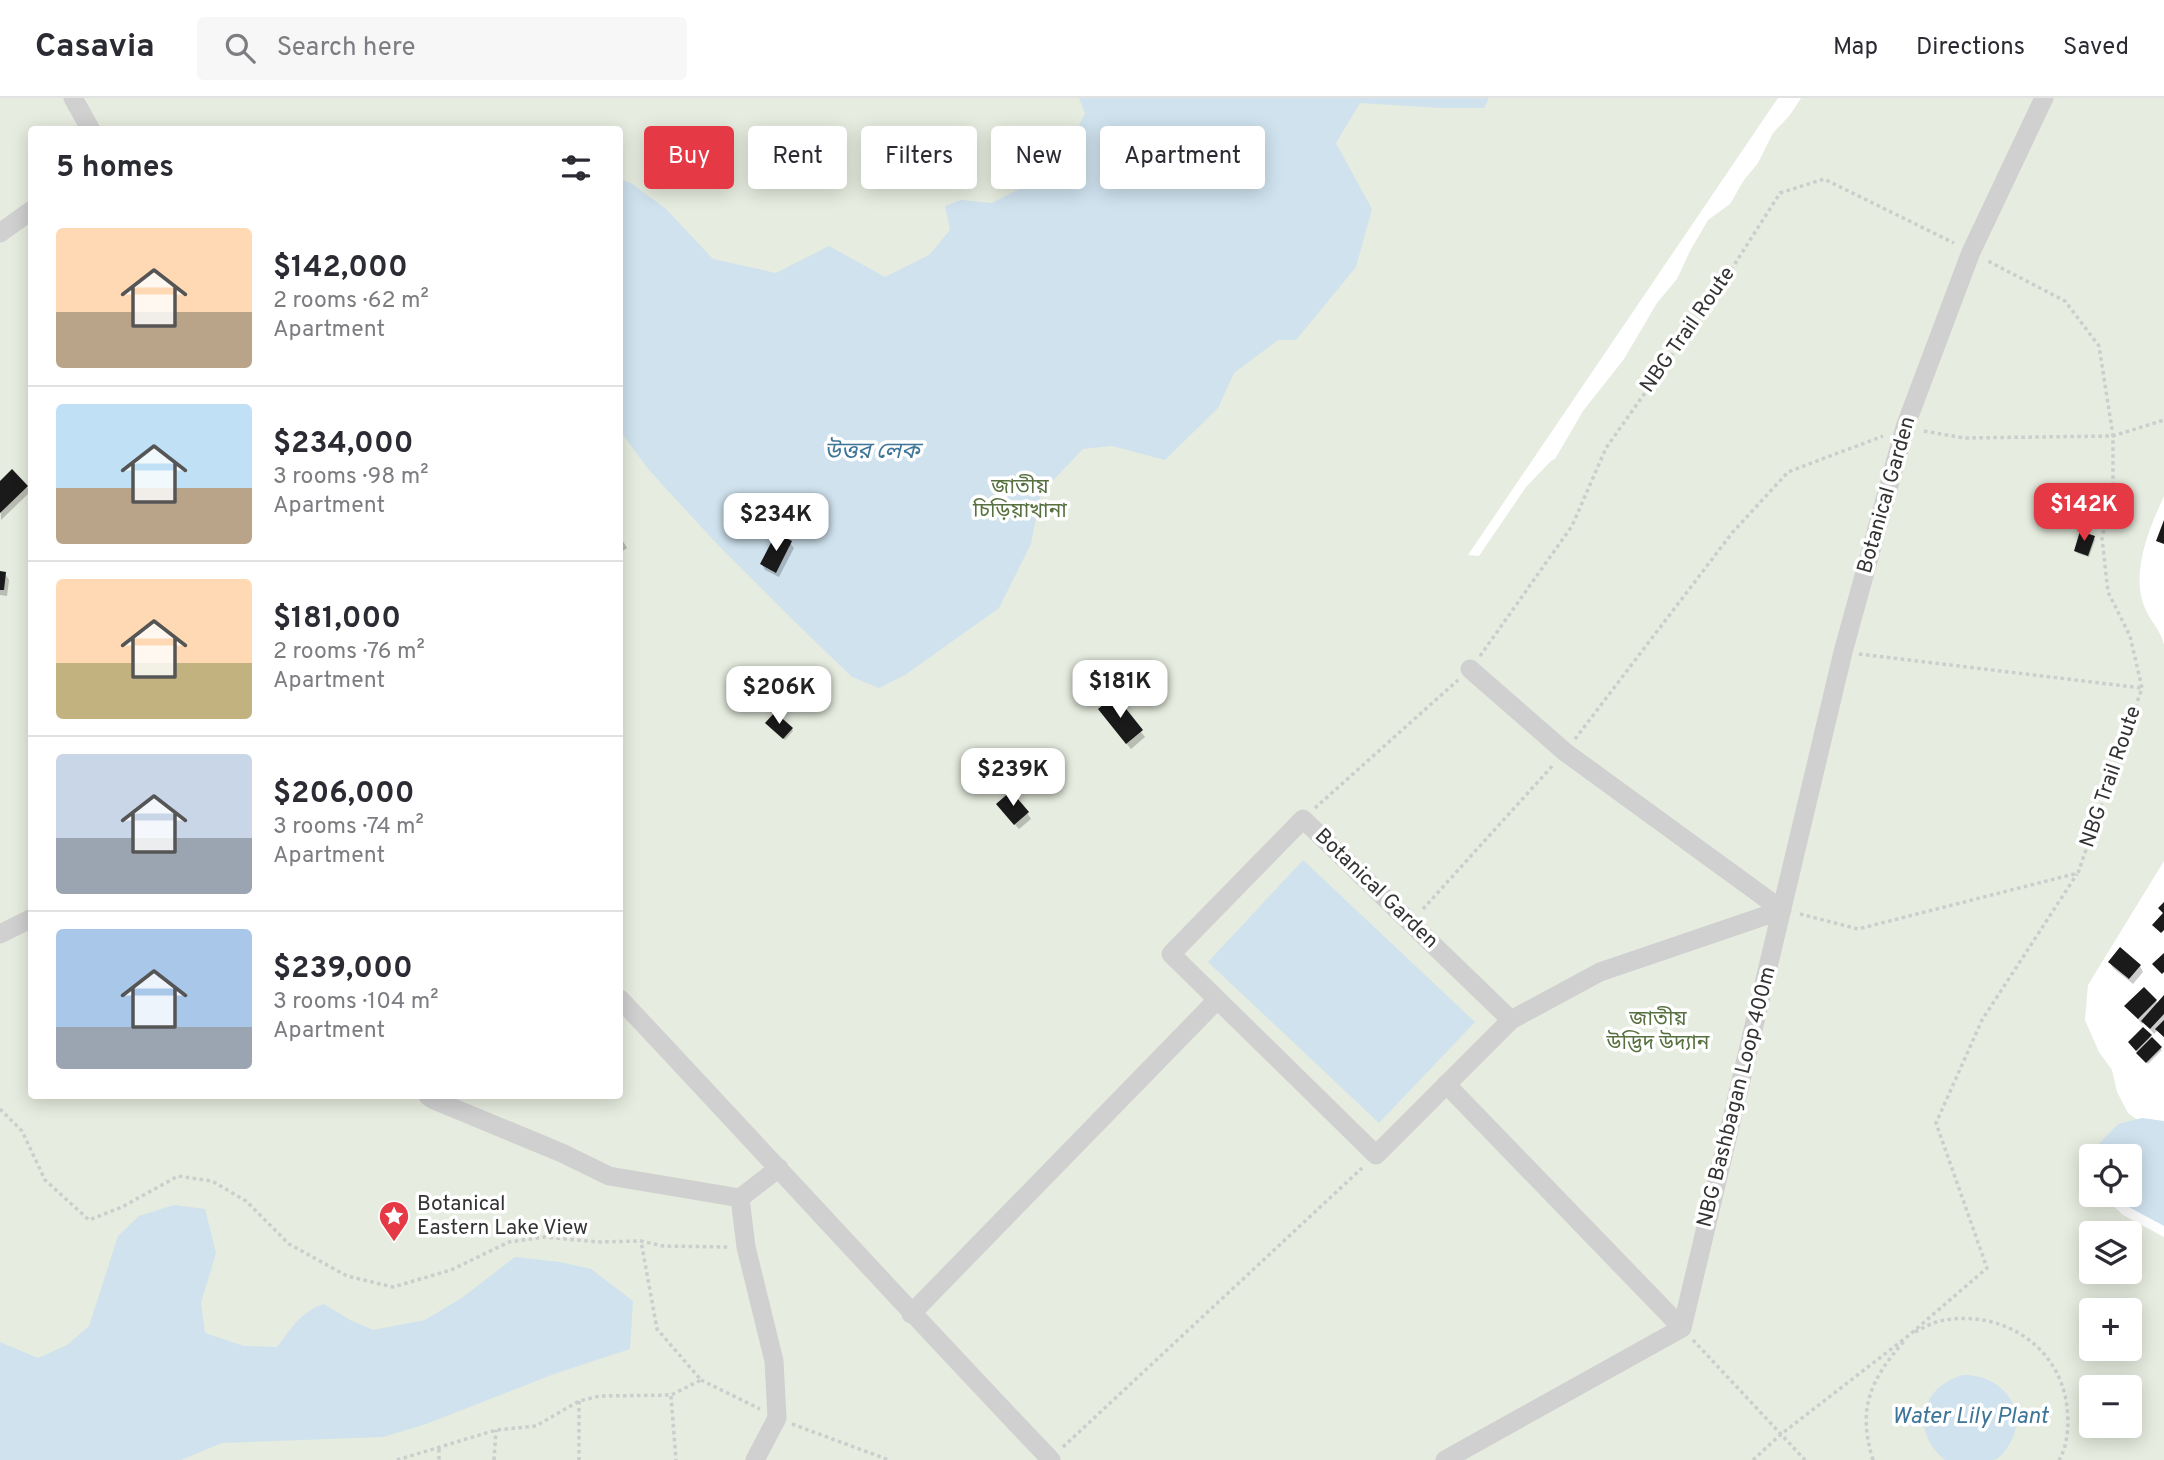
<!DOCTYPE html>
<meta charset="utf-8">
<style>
body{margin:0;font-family:Overpass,"Noto Sans Bengali",sans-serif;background:#f7f7f7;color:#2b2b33;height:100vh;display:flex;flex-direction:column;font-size:26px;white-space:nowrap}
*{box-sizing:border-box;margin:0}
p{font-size:23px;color:#7c7c81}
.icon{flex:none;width:38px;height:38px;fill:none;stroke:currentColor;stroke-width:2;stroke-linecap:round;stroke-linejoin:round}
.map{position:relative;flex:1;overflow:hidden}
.side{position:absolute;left:28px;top:28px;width:595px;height:973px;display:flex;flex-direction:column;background:#fff;border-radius:7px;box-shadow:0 4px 18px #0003}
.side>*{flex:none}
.banner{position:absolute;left:644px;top:28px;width:665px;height:63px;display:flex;gap:14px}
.tools{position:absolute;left:2079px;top:1046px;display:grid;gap:14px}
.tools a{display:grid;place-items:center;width:63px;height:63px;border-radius:7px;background:#fff;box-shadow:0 4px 18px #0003;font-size:35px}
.price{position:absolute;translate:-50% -60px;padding:0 16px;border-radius:14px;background:#fff;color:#222;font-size:23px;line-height:46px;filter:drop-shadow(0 2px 4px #0008)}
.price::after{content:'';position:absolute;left:50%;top:42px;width:21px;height:16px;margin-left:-10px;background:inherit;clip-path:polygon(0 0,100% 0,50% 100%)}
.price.selected{background:#e63946;color:#fff}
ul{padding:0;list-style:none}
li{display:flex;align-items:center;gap:21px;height:175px;padding:0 28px}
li+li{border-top:2px solid #e1e1e2}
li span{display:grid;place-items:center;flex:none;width:196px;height:140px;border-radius:7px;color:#555}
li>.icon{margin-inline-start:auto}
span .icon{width:84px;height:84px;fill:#fffc;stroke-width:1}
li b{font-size:30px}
h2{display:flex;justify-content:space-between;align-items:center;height:84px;padding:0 28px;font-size:30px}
.chip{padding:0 24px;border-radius:7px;background:#fff;box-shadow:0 4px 18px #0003;font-size:24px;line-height:63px}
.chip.selected{background:#e63946;color:#fff}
header{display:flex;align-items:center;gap:42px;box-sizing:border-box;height:98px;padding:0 35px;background:#fff;border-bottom:2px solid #e1e1e2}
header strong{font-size:33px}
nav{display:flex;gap:38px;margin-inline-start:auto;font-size:24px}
.search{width:490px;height:63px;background:#f7f7f7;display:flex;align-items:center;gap:18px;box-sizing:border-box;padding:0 24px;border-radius:7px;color:#7c7c81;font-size:26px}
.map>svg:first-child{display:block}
</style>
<header>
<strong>Casavia</strong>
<div class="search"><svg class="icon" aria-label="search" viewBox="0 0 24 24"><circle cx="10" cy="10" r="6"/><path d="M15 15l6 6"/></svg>Search here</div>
<nav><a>Map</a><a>Directions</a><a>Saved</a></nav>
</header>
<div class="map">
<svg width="2164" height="1362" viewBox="0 0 2164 1362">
<rect width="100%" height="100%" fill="#fff"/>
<path fill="#e6ecdf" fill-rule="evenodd" d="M0,0H1778L1468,457L1479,458L1526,389L1551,363L1555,361L1583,313L1624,261L1657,205L1677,181L1690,153L1708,122L1730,106L1744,82L1758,65L1773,35L1790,17L1801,0H2164V398C2149,431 2131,473 2144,508C2149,522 2161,532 2164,547V763L2088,887L2085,922L2099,954L2112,972L2117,994L2128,1015L2139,1023L2115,1059H2091V1097H2102L2123,1117L2164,1139V1362H0ZM32,32H620V998H32ZM2091,1136H2130V1174H2091ZM2091,1213H2130V1251H2091ZM2091,1290H2130V1328H2091Z"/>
<path fill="#cfe2ee" d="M1079,0H1489L1484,10H1442L1360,5L1336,45L1372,111L1356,169L1296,242H1278L1234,275L1218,310L1165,362L1112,348L1083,351L1041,395L1031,446L999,510L905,577L879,590L852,579L796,525L717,446L649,372L620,333V81L631,85L666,111L713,161L776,175L829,148L885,179L929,157L950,132L945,108L961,102L992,105L1040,80L1070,45L1085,15Z
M1303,762L1475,924L1379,1025L1208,864Z
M2142,1020L2164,1023V1128L2123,1106L2114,1097H2130V1059H2096V1049L2118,1026Z
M174,1107L205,1111L216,1155L201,1205L205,1235L244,1248L277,1249C291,1231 301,1213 324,1206L350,1222L373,1232L425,1222L463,1199L515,1159L560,1164L591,1171L633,1203L630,1251L554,1276L426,1326L383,1339L222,1345L181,1362H0V1244L38,1260L67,1247L89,1228L118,1138L139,1118Z
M1963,1277C2001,1276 2031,1311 2009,1347C2006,1352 2000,1360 1994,1362C1983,1362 1958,1362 1945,1362C1910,1334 1920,1289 1963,1277Z"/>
<path fill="#0003" d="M0,385L27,389L30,394L1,422Z
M620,438L627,450L620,455Z
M2094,440L2095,442L2089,459L2077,455L2076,452Z
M790,445L794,450L779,479L765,472L762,466Z
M0,475L5,476L9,482L7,498L0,497Z
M1114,600L1145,639L1131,651L1103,617Z
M769,628L792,631L793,633L785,642Z
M1002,712L1027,715L1031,721L1019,731Z
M2110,864L2140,868L2143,874L2133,886L2113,870Z
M2164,901V940L2158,932L2154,936L2144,924L2142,926L2127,908L2156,903L2158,907Z
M2150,938L2162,952L2148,966L2131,947Z"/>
<path fill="#1a1a1a" d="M12,371L28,388L0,415V383Z
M2164,422V446L2156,443Z
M2080,433L2095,438L2088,458L2074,453Z
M776,435L792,443L776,475L760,466Z
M0,473L6,474L4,492H0Z
M1115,597L1143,632L1126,646L1098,611Z
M775,614L793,630L783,641L765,625Z
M1011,693L1029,714L1014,727L996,706Z
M2164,804V832L2161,835L2152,827L2163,815L2158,810Z
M2120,849L2141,867L2129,881L2108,864Z
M2164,855V874L2162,876L2152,866Z
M2144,889L2157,902L2138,921L2124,908Z
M2164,897V916L2150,931L2141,923Z
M2164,922V939L2155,931Z
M2143,929L2152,937L2136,953L2128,944Z
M2152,939L2162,949L2146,965L2136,955Z"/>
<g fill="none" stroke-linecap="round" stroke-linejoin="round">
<path stroke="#cdcdcd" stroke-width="3.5" stroke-dasharray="3.5 3.5" stroke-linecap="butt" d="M1924,333L1964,340L2113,338L2164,322
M1859,556L2142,590
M1480,558L1572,428L1606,350L1724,183L1780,95L1824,81L1954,145
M1575,641L1732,435L1788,374L1883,338
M1315,710L1458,582
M1423,811L1554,666
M1800,816L1858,831L2078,775L2142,590L2130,538L2108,494L2102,440L2113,390V338L2099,248L2065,203L1986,162
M0,1011L22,1033L45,1082L89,1122L122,1109L178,1078L212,1083L246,1103L289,1146L347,1178L393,1189L451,1172L509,1144L545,1139L598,1144L641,1143L663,1148L728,1149
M1915,1234C1923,1230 1931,1225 1940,1223C2000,1210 2060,1247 2067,1309C2069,1326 2068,1347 2059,1362
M1693,1242L1805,1362
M701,1282L760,1311
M671,1298L676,1362
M579,1303V1362
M792,1326L889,1362
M1063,1349L1362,1070
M439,1351V1362
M397,1362L496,1332L536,1328L579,1303L600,1298L671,1297L701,1282L657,1231L641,1143
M494,1362L496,1332
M1753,1362L1780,1337L1908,1238L1987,1170L1936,1025L1982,922L2077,776
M1873,1362C1857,1310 1870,1283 1904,1243"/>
<path stroke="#d0d0d0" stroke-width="19" d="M73,0L91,32
M0,135L32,112
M1470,571L1565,654L1782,812
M0,836L32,820
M620,901C764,1054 906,1210 1051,1362
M1511,922L1303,721L1171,856L1376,1057L1511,922L1600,874L1782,812
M1446,986L1682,1230
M428,998L434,1002L562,1055L609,1078L740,1100L779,1070
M740,1100L746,1149L774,1263L777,1320L755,1362
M911,1216L1217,902
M1682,1230L1843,554L1905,329L1971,154L2044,0
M1445,1362L1682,1230"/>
</g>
<defs>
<g id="sight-pin" transform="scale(1.575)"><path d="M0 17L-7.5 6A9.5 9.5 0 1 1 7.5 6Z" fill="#e63946" stroke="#fff"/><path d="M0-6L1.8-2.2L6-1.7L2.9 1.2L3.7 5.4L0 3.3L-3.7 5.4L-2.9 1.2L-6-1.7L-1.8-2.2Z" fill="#fff"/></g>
</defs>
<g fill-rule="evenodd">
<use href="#sight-pin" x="394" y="1118"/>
</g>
<g text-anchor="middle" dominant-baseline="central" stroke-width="7" stroke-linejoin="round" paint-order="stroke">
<g font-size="21" fill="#333" stroke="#fff">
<text transform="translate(1688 232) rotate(-55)">NBG Trail Route</text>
<text transform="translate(1887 397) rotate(-74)">Botanical Garden</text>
<text transform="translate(2111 679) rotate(-71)">NBG Trail Route</text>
<text transform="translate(1376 791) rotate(44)">Botanical Garden</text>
<text transform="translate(1737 999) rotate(-76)">NBG Bashbagan Loop 400m</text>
</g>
<g font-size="21" fill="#56703f" stroke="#fff">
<text x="1020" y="389">জাতীয়<tspan x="1020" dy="24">চিড়িয়াখানা</tspan></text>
<text x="1658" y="921">জাতীয়<tspan x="1658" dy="24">উদ্ভিদ উদ্যান</tspan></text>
</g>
<g font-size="21" fill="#333" stroke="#fff" text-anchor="start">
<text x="417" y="1106">Botanical<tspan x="417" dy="24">Eastern Lake View</tspan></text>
</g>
<g font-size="23" font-style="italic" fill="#3f7597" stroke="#fff">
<text x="872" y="354">উত্তর লেক</text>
<text x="1970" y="1319">Water Lily Plant</text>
</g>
</g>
</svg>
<div class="tools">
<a><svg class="icon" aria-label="locate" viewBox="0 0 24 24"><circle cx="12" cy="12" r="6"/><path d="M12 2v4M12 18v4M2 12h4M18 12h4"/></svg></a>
<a><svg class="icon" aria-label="layers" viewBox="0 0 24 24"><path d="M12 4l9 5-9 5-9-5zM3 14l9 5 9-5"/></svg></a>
<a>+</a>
<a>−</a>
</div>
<b class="price selected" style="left:2084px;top:445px">$142K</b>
<b class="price" style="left:776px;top:455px">$234K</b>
<b class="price" style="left:1120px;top:622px">$181K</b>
<b class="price" style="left:779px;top:628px">$206K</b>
<b class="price" style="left:1013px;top:710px">$239K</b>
<div class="banner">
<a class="chip selected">Buy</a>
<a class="chip">Rent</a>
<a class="chip">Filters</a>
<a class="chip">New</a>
<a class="chip">Apartment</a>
</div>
<section class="side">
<h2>5 homes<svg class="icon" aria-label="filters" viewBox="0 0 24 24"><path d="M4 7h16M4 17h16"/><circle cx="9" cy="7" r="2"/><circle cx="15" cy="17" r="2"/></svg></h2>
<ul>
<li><span style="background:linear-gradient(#ffd9b3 60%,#b9a48a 0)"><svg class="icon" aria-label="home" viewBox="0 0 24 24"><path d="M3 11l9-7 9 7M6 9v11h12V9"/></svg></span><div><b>$142,000</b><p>2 rooms · 62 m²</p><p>Apartment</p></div></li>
<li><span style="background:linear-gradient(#bfe0f5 60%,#b9a48a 0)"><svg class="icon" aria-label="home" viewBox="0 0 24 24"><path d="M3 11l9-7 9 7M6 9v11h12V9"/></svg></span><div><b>$234,000</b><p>3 rooms · 98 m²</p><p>Apartment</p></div></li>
<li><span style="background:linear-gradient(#ffd9b3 60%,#c2b280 0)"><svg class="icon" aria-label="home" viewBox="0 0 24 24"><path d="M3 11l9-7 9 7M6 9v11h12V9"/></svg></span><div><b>$181,000</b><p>2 rooms · 76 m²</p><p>Apartment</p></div></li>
<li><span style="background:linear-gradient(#c9d6e8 60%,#9aa5b1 0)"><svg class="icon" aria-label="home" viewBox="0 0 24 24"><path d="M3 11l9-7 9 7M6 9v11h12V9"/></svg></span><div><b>$206,000</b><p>3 rooms · 74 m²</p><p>Apartment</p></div></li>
<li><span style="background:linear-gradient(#a9c7e8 70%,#9aa5b1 0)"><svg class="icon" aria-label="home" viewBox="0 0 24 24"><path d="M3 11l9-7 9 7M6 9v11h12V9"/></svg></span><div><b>$239,000</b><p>3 rooms · 104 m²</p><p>Apartment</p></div></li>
</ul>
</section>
</div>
